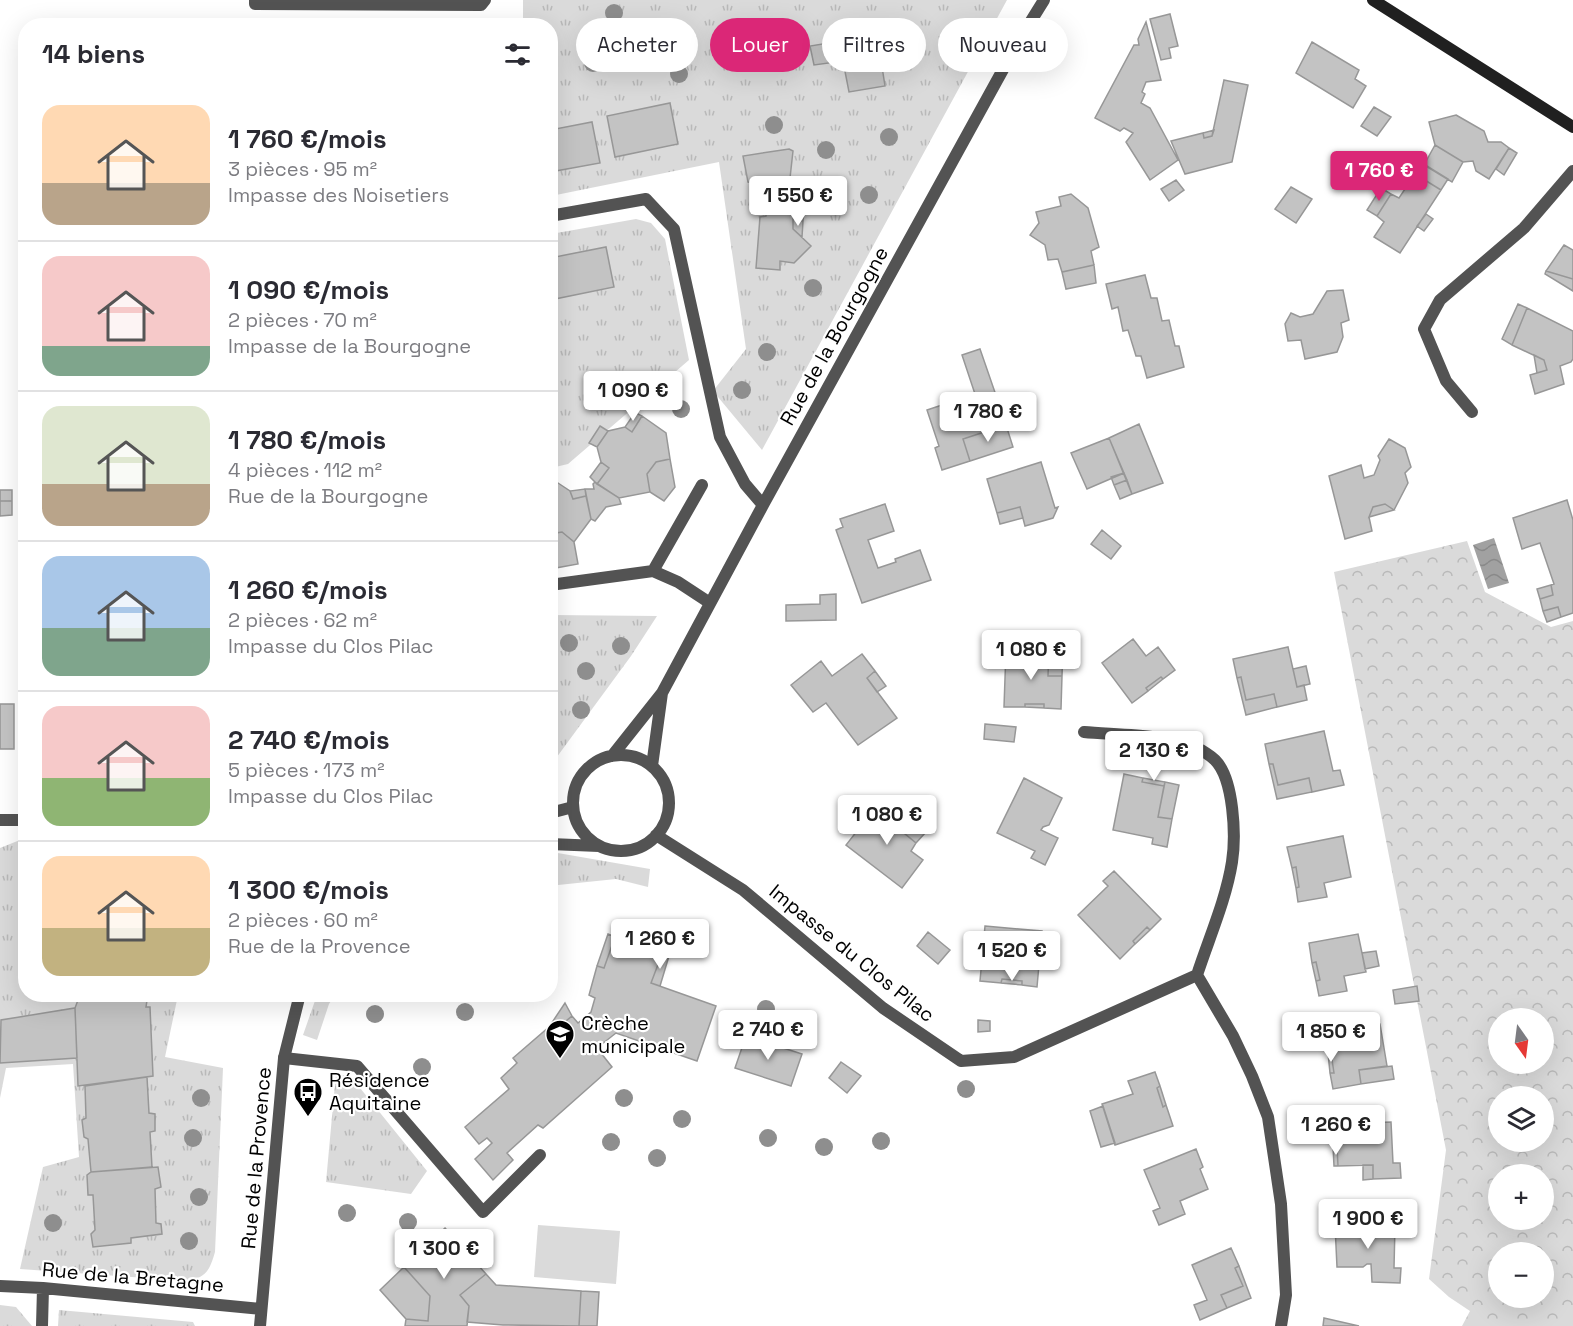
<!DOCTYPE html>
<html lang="fr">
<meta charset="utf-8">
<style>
body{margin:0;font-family:"Space Grotesk",sans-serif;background:#f7f7f7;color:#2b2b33;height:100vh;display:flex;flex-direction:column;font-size:22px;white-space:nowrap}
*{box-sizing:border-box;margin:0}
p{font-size:20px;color:#7c7c81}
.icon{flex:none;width:33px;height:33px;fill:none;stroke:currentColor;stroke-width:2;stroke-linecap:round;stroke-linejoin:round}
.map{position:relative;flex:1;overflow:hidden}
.details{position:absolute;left:18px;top:18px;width:540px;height:984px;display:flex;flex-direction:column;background:#fff;border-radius:24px;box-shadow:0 6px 24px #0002}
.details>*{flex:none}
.guide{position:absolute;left:576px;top:18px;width:570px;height:54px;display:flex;gap:12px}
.needle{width:39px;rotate:166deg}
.fabs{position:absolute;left:1488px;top:1008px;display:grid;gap:12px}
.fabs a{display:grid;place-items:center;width:66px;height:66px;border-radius:50%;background:#fff;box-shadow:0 6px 24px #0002;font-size:30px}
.price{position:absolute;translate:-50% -51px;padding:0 14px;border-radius:6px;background:#fff;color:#222;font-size:20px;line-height:39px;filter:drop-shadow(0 2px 3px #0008)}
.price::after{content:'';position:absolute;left:50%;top:36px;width:18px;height:14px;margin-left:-9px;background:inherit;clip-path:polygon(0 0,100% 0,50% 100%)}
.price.active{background:#db2777;color:#fff}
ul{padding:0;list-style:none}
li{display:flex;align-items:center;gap:18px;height:150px;padding:0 24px}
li+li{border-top:2px solid #e1e1e2}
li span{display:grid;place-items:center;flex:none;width:168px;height:120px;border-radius:18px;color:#555}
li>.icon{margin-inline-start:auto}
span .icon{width:72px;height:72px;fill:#fffc;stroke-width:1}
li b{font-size:26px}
h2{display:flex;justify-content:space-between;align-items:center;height:72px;padding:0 24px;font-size:26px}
.tag{padding:0 21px;border-radius:27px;background:#fff;box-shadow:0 6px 24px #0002;font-size:21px;line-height:54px}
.tag.active{background:#db2777;color:#fff}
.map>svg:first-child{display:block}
</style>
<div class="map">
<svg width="1573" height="1326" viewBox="0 0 1573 1326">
<defs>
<pattern id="grass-tufts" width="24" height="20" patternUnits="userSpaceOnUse" patternTransform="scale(1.5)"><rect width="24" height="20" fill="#dadada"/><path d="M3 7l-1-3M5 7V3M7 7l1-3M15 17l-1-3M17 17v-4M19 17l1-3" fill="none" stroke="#b9b9b9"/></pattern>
<pattern id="forest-crowns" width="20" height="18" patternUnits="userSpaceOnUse" patternTransform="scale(1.5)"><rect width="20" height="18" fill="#dadada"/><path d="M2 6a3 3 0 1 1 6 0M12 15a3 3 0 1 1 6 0" fill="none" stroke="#b9b9b9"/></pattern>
<pattern id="water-waves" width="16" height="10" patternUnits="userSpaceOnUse" patternTransform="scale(1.5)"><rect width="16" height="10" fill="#a1a1a1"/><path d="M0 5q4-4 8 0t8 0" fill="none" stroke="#898989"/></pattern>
</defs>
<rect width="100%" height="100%" fill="#fff"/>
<path fill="url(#grass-tufts)" d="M523,0H1007L762,450L713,391L746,349L719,162L551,196L550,26L523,25Z
M636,219L651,223L665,239L689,360L568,464L551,468V234Z
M551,615L657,616L631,656L551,765Z
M20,840H25L26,994L178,995L165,1057L223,1068L215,1252C210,1269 207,1277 188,1281L20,1269L43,1167L79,1157L73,1064L6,1068L0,1098V848Z
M552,852L650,869L648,887L616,879L558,885Z
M317,995H335L329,1004L317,1040L303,1035Z
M336,1073L352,1078L427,1171L411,1194L326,1182Z
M0,1305L16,1307L32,1326H0Z
M59,1310L193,1322L195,1326H58Z"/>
<path fill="url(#forest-crowns)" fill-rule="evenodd" d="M1467,541L1485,592L1551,627L1573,621V1326H1462L1470,1311L1449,1297L1429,1279L1446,1150L1334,572ZM1498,1018H1544V1064H1498ZM1498,1096H1544V1142H1498ZM1498,1174H1544V1220H1498ZM1498,1252H1544V1298H1498Z"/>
<path fill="#dadada" d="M538,1225L620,1231L616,1284L534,1277Z"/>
<path fill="url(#water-waves)" d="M1494,538L1509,583L1488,589L1473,545Z"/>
<path fill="#c3c3c3" stroke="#979797" stroke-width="1.5" d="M1170,14L1178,46L1169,48L1171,58L1161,60L1150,19Z
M1146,22L1161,80L1146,82L1142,92L1145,94L1141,103L1150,108L1178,160L1150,180L1126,142L1133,133L1124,128L1120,131L1095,118L1134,45H1139L1138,39Z
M877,35L885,86L849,92L843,61L814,65L810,46Z
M1312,42L1359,70L1355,79L1366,86L1353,108L1296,73Z
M1224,80L1248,85L1232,162L1185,174L1171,141L1203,133L1204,138L1212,136Z
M670,103L678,144L615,157L607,116Z
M1374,107L1391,117L1377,136L1361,126Z
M1456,115L1484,131L1488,142H1501L1509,148L1489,179L1476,171L1473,161L1463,162L1435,145L1429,122Z
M592,122L600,163L550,172V130Z
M1214,130L1212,136L1204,138L1203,133Z
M1435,145L1463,162L1452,182L1424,165Z
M1509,148L1517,153L1504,175L1496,169Z
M789,149L793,151L789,187L748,182L743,156Z
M1422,163L1448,179L1441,190L1415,174Z
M1415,174L1441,190L1400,253L1374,237L1384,222L1377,216L1391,194L1399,198Z
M1176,180L1184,190L1169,201L1161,189Z
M768,185L806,189L803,221L793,219V229L811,246L794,263L780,261V270L756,268L760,217L766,216Z
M1291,187L1312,199L1296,223L1275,209Z
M1381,188L1391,194L1377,216L1367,210Z
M1071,194L1088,208L1099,247L1091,251L1094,265L1062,272L1058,259L1048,260L1045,245L1030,235L1039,223L1036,212L1061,206L1059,197Z
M1426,214L1433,219L1424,231L1417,226Z
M793,219L803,221L802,237L793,229Z
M1564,245L1573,250V279L1546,271Z
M606,247L614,287L550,300V258Z
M1094,265L1096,283L1066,289L1062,272Z
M1546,271L1573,279V291L1545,274Z
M1145,275L1151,298H1157L1162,321L1169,320L1175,346H1179L1184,367L1147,378L1141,356H1136L1128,330L1123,331L1118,307L1112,309L1106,284Z
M1343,290L1349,320L1341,323L1343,337L1337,352L1305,359L1301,340L1288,341L1285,324L1291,313L1300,317L1313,314L1327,291Z
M1518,304L1527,308L1512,345L1502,339Z
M1527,308L1573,331V359L1571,362L1560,366L1564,384L1535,394L1530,375L1547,370L1544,360L1512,345Z
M980,349L999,404L994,406L996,413L1001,411L1006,425L963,439L970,461L942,470L935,448L939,446L927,410L975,394L962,355Z
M1534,355L1544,360L1547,370L1537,373Z
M999,404L1001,411L996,413L994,406Z
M636,413L642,416L632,432L625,427L634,414Z
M642,416L666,433L670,459L656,462L647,474L650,492L619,498L597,484L609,468L601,462L597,447L608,431L625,427L632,432Z
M1139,424L1163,483L1132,494L1109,438Z
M1006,425L1013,447L970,461L963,439Z
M600,426L608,431L597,447L589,443Z
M1109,438L1124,473L1087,489L1071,453Z
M1389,439L1405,448L1411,467L1405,473L1408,483L1394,510L1385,504L1373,507L1369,517L1372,531L1345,539L1329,476L1361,465L1364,478L1374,475L1380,460L1378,456Z
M670,459L675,487L664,501L650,492L647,474L656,462Z
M601,462L609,468L597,484L590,477Z
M1041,462L1055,508L1058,507L1053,518L1025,526L1020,507L997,513L987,479Z
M555,472L556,484H550V473Z
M1124,473L1127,480L1114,485L1111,477Z
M1127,480L1132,494L1120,499L1114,485Z
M595,482L619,498L621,504L606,507L595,521L591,519L585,489H594L593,484Z
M558,483L570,491L573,499L586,496L591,519L574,542L562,532L550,534V484Z
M585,489L586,496L573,499L570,491Z
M0,490H12V501H0Z
M1567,500L1573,520V613L1561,617L1558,607L1543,611L1540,599L1553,595L1551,585L1554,584L1540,543L1522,549L1513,518Z
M0,501H12V515L0,516Z
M885,504L894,531L868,540L878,568L896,562L895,559L920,550L931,580L862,603L836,530L843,527L840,519Z
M1385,504L1394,510L1369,517L1373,507Z
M1020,507L1023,518L1000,524L997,513Z
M1102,530L1121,546L1111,559L1091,544Z
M562,532L574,542L578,564L550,569V534Z
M1551,585L1553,595L1540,599L1537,589Z
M836,594V620L786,621V605L820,604V595Z
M1558,607L1561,617L1547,622L1543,611Z
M1133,639L1146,656L1158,647L1175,670L1163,679L1161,677L1146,688L1148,691L1132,703L1102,663Z
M1049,646L1063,647L1062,676H1048Z
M1288,647L1297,687L1304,685L1307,700L1277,707L1274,694L1246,700L1241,677L1237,678L1233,659Z
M1006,650L1049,652L1048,676H1062L1061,709L1044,708V704H1025V707H1004Z
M862,654L875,671L867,678L897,718L858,745L826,703L813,712L791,685L821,661L832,676Z
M1306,666L1310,684L1297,687L1293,669Z
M875,671L886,686L877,692L867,678Z
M1161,677L1163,679L1148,691L1146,688Z
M1241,677L1246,700L1274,694L1277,707L1246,715L1237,678Z
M0,704H14V749H0Z
M1025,704H1044V708L1025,707Z
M985,724L1016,727L1014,742L984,739Z
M1324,731L1333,771L1340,770L1344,785L1312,792L1309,778L1278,785L1273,764H1269L1265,744Z
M1269,764H1273L1278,785L1309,778L1312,792L1277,799Z
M1124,774L1143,778L1142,782L1164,786L1158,817L1172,819L1167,847L1152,844L1153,838L1113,830Z
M1024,778L1062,798L1049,825L1043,827L1041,830L1058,838L1045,865L1031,858L1035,851L997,833Z
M1143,778L1165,782L1164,786L1142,782Z
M1165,782L1179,785L1172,819L1158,817Z
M875,808L888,816L893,810L911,823L904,833L916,843L911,851L923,860L902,888L846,845Z
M911,823L925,833L916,843L904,833Z
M1343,836L1351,877L1324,883L1327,897L1298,902L1296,888L1299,887L1296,867L1292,868L1287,847Z
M1296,867L1299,887L1296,888L1292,868Z
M1114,871L1161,919L1150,930L1147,927L1133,941L1135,944L1120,959L1078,915L1108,886L1103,881Z
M985,926L1042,931L1037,987L1022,985V981L1002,979L1001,983L980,981Z
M1147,927L1150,930L1135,944L1133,941Z
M928,932L950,950L938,964L917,946Z
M608,934L615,937L604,968L597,966Z
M1358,934L1366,972L1344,976L1347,991L1319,996L1316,981L1320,980L1316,962L1312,963L1309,943Z
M615,937L662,954L651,983L716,1006L697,1061L616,1033L597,1048L612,1067L543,1128L538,1125L507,1153L513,1160L493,1180L475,1159L492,1143L487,1138L479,1144L465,1127L509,1089L501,1078L517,1063L513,1058L549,1027L554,1031L572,1016L578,1023L591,1012L595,998L589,995L597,966L604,968Z
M1376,951L1379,966L1365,969L1362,953Z
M662,954L669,956L660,986L651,983Z
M1316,962L1320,980L1316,981L1312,963Z
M1002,979L1022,981V985L1001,983Z
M1417,986L1419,1001L1395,1004L1393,990Z
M84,994H148L146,1007H150L153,1076L78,1086L75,1008L78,1000H82Z
M565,1003L572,1016L554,1031L549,1027Z
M75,1008L77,1058L0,1063L1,1020Z
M978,1020L990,1021V1031L978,1032Z
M1380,1024L1387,1066L1359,1070L1361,1084L1333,1089L1330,1073H1334L1331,1053H1328L1324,1032Z
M746,1036L802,1054L791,1086L735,1068Z
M1328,1053H1331L1334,1073H1330Z
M841,1062L861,1076L847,1093L829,1078Z
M1392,1066L1394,1079L1361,1084L1359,1070Z
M1155,1072L1160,1086L1157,1088L1163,1107L1166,1105L1173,1126L1115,1145L1102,1104L1133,1094L1128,1081Z
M147,1077L149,1113L155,1114V1131L150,1132L152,1167L91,1172L88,1139L84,1137L82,1120L86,1118L85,1086Z
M1160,1086L1166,1105L1163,1107L1157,1088Z
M1103,1106L1115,1143L1101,1147L1090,1111Z
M1391,1122L1393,1163H1400L1401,1178L1373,1179V1165L1338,1166L1337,1146H1333L1332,1124Z
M1333,1146H1337L1338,1166H1334Z
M1196,1149L1203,1167L1200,1169L1208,1189L1180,1201L1185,1214L1159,1225L1153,1211L1160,1208L1144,1170Z
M1363,1165H1373V1179L1363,1180Z
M158,1167L161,1187L155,1189L156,1223L161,1224L162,1234L131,1238V1243L93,1247L91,1234L95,1230L93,1195H88L87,1175L91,1172Z
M1335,1225L1395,1226L1394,1268H1401L1400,1283L1372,1282L1371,1264H1367L1363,1267H1337Z
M445,1228L486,1274L460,1295L469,1306L467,1326H405L406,1319L428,1321L430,1296L403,1266Z
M1231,1248L1239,1266L1235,1268L1243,1286L1221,1295L1227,1308L1200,1320L1194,1305L1207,1300L1192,1265Z
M1239,1266L1251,1298L1227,1308L1221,1295L1243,1286L1235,1268Z
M404,1267L430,1296L428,1321L406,1319L380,1290Z
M486,1274L496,1285L581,1291L579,1326L503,1325L467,1322L469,1306L460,1295Z
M581,1291L599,1292L597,1326H579Z
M1324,1318L1359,1326H1323Z"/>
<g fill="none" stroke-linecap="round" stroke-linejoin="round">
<path stroke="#535353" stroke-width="12" d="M255,0V4L481,5L485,0
M24,516L26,496
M284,1058L357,1066L483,1212L540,1155"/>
<path stroke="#535353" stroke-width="12" d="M550,216L646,199L674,229L720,437L745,484L763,505
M1472,412L1446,381L1424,329L1440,300L1524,228L1573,171
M24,516L26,588
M653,571L702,485
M550,585L653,571L678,582L710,603
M573 803a48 48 0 1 1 96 0a48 48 0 1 1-96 0Z
M612,756L662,693L763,505L1021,37L1044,0
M652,766L662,693
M550,813L573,807
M0,820H26
M656,835L743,890L883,1008L961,1061L1014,1057L1197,975C1209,938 1226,900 1232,862C1236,836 1234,779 1215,760C1211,756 1202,750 1196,748C1168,734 1116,735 1084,732
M550,844L599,846
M1197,975L1233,1036L1252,1076L1268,1117L1281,1204L1286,1295L1281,1326
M0,1286L43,1288L261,1309
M42,1326L43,1288
M260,1326L284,1058L300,994"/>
<path stroke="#202020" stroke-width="12" d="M1373,0L1573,127"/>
</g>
<g fill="#8e8e8e">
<circle cx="614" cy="13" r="9"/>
<circle cx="784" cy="39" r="9"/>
<circle cx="593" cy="63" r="9"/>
<circle cx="757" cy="63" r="9"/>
<circle cx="679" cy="74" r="9"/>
<circle cx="774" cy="125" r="9"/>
<circle cx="889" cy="137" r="9"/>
<circle cx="826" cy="150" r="9"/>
<circle cx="869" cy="195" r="9"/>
<circle cx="813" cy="288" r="9"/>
<circle cx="767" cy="352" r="9"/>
<circle cx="742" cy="390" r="9"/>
<circle cx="681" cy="409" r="9"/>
<circle cx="569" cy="643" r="9"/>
<circle cx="621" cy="646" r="9"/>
<circle cx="586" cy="671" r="9"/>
<circle cx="581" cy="710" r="9"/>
<circle cx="766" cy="1009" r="9"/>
<circle cx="465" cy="1012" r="9"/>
<circle cx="375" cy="1014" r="9"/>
<circle cx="422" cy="1067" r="9"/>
<circle cx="966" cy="1089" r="9"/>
<circle cx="201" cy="1098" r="9"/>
<circle cx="624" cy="1098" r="9"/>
<circle cx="682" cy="1119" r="9"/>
<circle cx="193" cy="1138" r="9"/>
<circle cx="768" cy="1138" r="9"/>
<circle cx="881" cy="1141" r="9"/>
<circle cx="611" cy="1142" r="9"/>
<circle cx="824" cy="1147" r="9"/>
<circle cx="657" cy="1158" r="9"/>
<circle cx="199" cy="1197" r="9"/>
<circle cx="347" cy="1213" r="9"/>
<circle cx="408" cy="1222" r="9"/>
<circle cx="53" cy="1223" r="9"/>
<circle cx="189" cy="1241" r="9"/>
</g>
<defs>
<g id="school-pin" transform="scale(1.5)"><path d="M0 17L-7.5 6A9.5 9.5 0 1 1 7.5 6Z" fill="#000" stroke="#fff"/><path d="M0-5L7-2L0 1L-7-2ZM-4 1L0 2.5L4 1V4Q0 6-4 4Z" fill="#fff"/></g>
<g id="bus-pin" transform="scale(1.5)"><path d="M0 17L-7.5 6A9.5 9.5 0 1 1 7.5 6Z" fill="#000" stroke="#fff"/><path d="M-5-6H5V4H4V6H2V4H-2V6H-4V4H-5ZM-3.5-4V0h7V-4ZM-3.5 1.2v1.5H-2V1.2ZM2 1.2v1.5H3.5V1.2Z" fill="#fff"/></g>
</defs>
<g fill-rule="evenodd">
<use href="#school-pin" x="560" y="1034"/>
<use href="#bus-pin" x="308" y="1092"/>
</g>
<g text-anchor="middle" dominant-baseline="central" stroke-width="4.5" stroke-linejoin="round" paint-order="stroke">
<g font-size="20" fill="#000" stroke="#fff">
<text transform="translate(834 336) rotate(-61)">Rue de la Bourgogne</text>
<text transform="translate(852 953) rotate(39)">Impasse du Clos Pilac</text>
<text transform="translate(256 1158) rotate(-85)">Rue de la Provence</text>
<text transform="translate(133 1277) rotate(5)">Rue de la Bretagne</text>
</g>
<g font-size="20" fill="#000" stroke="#fff" text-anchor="start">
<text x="581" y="1023">Crèche<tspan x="581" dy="23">municipale</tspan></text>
<text x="329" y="1080">Résidence<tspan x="329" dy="23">Aquitaine</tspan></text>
</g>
</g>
</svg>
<div class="fabs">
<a><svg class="needle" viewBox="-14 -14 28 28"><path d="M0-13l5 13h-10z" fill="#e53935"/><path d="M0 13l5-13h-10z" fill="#7c7c81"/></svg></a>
<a><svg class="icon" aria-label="layers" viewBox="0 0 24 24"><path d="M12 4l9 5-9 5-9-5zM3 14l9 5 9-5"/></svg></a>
<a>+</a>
<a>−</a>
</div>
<b class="price active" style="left:1379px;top:202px">1 760 €</b>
<b class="price" style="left:798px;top:227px">1 550 €</b>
<b class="price" style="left:633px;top:422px">1 090 €</b>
<b class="price" style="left:988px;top:443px">1 780 €</b>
<b class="price" style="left:1031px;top:681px">1 080 €</b>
<b class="price" style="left:1154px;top:782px">2 130 €</b>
<b class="price" style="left:887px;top:846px">1 080 €</b>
<b class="price" style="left:660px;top:970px">1 260 €</b>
<b class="price" style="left:1012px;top:982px">1 520 €</b>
<b class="price" style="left:768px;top:1061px">2 740 €</b>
<b class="price" style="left:1331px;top:1063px">1 850 €</b>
<b class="price" style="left:1336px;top:1156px">1 260 €</b>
<b class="price" style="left:1368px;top:1250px">1 900 €</b>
<b class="price" style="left:444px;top:1280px">1 300 €</b>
<div class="guide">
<a class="tag">Acheter</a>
<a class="tag active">Louer</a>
<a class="tag">Filtres</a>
<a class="tag">Nouveau</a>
</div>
<section class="details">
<h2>14 biens<svg class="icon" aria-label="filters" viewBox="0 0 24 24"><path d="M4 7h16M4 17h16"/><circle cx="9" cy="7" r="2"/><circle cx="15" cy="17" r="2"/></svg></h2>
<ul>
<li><span style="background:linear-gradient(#ffd9b3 65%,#b9a48a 0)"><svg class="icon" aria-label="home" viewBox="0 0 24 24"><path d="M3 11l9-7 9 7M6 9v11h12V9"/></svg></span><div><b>1 760 €/mois</b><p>3 pièces · 95 m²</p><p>Impasse des Noisetiers</p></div></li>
<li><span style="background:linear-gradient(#f6c9c9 75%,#7fa58c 0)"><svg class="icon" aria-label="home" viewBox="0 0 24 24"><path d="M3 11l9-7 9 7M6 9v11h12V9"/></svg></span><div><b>1 090 €/mois</b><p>2 pièces · 70 m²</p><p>Impasse de la Bourgogne</p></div></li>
<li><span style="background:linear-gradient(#dfe7d0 65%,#b9a48a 0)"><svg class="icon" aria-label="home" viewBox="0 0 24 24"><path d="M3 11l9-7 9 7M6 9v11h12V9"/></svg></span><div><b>1 780 €/mois</b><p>4 pièces · 112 m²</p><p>Rue de la Bourgogne</p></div></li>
<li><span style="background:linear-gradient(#a9c7e8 60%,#7fa58c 0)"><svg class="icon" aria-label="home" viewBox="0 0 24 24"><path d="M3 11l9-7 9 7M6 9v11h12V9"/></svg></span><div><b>1 260 €/mois</b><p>2 pièces · 62 m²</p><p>Impasse du Clos Pilac</p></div></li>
<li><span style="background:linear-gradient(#f6c9c9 60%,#8fb573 0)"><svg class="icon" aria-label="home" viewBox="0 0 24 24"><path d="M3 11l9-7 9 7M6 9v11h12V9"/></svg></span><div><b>2 740 €/mois</b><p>5 pièces · 173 m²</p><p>Impasse du Clos Pilac</p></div></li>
<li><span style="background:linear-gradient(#ffd9b3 60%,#c2b280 0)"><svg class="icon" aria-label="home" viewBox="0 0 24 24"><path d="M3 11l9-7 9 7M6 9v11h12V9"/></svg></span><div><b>1 300 €/mois</b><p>2 pièces · 60 m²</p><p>Rue de la Provence</p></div></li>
</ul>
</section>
</div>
